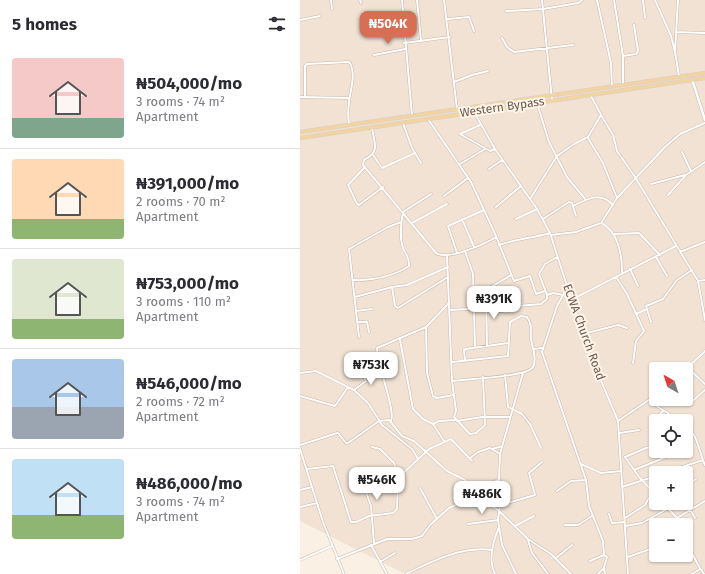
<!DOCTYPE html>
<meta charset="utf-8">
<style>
body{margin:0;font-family:"Fira Sans",sans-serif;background:#f2f2f3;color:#2b2b33;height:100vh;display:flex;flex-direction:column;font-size:15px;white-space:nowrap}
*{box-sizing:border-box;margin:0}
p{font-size:13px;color:#7c7c81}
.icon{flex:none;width:22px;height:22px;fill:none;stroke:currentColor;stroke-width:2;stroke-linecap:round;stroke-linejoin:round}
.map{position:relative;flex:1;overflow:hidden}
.panel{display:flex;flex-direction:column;background:#fff;width:300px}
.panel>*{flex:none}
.needle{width:26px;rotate:321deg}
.tools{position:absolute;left:349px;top:362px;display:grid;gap:8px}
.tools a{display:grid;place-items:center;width:44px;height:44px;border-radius:4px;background:#fff;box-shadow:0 1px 3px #0004;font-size:20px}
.price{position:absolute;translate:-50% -34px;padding:0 9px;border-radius:8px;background:#fff;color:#222;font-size:13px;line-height:26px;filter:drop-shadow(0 1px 2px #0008)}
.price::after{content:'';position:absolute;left:50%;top:24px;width:12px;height:9px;margin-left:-6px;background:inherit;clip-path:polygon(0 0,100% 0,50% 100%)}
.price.on{background:#d86f54;color:#fff}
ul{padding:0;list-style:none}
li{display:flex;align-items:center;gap:12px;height:100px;padding:0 12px}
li+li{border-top:1px solid #e1e1e2}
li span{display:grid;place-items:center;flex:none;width:112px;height:80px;border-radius:4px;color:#555}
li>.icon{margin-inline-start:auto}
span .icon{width:48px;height:48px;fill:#fffc;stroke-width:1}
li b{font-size:17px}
h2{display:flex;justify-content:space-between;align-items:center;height:48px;padding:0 12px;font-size:17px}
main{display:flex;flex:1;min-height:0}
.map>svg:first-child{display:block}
</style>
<main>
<section class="panel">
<h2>5 homes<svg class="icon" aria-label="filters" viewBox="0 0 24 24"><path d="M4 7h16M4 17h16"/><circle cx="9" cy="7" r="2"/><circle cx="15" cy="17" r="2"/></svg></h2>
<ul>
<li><span style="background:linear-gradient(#f6c9c9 75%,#7fa58c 0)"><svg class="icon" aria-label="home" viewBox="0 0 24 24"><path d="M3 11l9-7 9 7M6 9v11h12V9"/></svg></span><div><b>₦504,000/mo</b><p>3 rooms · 74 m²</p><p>Apartment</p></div></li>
<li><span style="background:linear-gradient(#ffd9b3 75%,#8fb573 0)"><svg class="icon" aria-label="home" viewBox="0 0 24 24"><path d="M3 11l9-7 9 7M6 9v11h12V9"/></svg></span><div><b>₦391,000/mo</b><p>2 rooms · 70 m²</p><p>Apartment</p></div></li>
<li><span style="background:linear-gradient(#dfe7d0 75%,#8fb573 0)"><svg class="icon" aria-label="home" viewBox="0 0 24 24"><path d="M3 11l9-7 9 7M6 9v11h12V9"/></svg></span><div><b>₦753,000/mo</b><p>3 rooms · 110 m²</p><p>Apartment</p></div></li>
<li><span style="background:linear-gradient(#a9c7e8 60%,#9aa5b1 0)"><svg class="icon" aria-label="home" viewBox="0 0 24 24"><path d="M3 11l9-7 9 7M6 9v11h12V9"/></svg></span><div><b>₦546,000/mo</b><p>2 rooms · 72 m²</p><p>Apartment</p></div></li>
<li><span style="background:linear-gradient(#bfe0f5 70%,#8fb573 0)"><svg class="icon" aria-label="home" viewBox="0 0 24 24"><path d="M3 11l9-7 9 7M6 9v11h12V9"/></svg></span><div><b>₦486,000/mo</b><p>3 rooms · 74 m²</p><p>Apartment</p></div></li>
</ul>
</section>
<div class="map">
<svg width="405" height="574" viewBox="0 0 405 574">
<rect width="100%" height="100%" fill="#faf1e4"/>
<path fill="#f1e2d3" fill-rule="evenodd" d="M0,0H405V574H105L0,521ZM356,369H386V399H356ZM356,421H386V451H356ZM356,473H386V503H356ZM356,525H386V555H356Z"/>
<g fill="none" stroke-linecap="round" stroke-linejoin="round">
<g stroke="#c9b8ab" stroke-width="3">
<path id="minor" d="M31,0L32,9
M60,0L61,3
M102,0L112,116
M117,0L121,41
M144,0L157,109
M242,0L252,100
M297,0L311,63L312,87
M314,0L323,56V84
M343,0L345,18
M355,0L371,36L375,52L378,0
M206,11L243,9L278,3L282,0
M148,19L169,17L174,31
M0,20L20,16
M377,32L405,33
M78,34L103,30
M202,38L207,47L214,52L273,45
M104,43L150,37
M375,52L379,76
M74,55L105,49
M323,56L336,54L338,51L334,25
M154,82L172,75L188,71
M0,97L49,98
M5,97V66L7,64L49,62C57,72 50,91 49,102C48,109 48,117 49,124
M237,103L249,142L267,177L286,200
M174,112L195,149L237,209L250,233L286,345L318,421L328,574
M301,115L313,135L317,151L335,177L398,281L405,320
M128,119L171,182L196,236L214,281L230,276L236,294L245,291
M103,123L112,148L121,163
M180,125L160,134L190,151L195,149
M72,127C74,144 81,151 64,160L63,165L136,253C147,261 185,244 196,237
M288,138L303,163L317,198
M382,152L391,171
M73,155L82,168L115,153
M160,164L185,149
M65,167L48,185L57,204L59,205L83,187
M189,169L202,160
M351,184L385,175
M368,195L386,175L405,162
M144,196L168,178
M230,199L257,156L274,144L288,137L301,115L291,96
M273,206C288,199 300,191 313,205
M196,207L221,186
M162,219L174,247
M216,219L237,209
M243,219L269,202L272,203L276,216
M112,223L147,204
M301,223C318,231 322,254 322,272
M315,234L339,233L360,255
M251,235L276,232L301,223L317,198L365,147L380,134L405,123
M199,245C216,239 233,238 250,233
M165,251L173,274L175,347
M380,252L405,242
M157,253L148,226L184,210
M147,256L152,381L156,411L154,417L170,434L176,433L185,425L183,377
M356,257L367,276
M330,269L338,286
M316,277L327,294L344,331L336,341L333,363
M54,280C72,281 94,276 109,266C110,258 106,255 103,248C99,237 101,223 103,212L131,194
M398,281L405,280
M92,287L95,306L98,308L148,277
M267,288L257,306L242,352L286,480L289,506L303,541L304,555L290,561
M247,295L253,293L263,295
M55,297L92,287L107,285L148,267
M271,300L376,246
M347,309L351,322
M150,310L187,308L206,312L217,306L241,304L247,299V295L239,274L245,264L257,257
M56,311L72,309
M336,314L347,309L346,306L363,299L377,280L392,270
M57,322H67L69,332
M126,327L127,373L133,396L137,398L154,395
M283,334L318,325L327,328
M59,337L49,249L88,227L101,222
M100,340L113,409L123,419L133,424L144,441
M187,346L186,290L211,275
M234,349L242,348
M165,361L164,350L166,349L208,343
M152,362L208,356L210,322L221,316L227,317C233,325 230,331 231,340C233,348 237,360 233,367C228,377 165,379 152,381
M388,368L405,384
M386,369L405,351
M0,373L16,371L54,390L68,403L82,425L112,449L118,459
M205,375L208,407L222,414L230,424L241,448
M54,390L66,381L62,373
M0,396L35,406L48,387
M350,398L358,407L368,413L375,421
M388,405L405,390
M354,420L363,411
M91,421C96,411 77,365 77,348L126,327L149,303
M157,421L182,417H210
M318,421L356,395
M133,424L139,421L155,420
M386,426C398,434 399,453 405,465
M320,433L339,430
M0,445L37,433H38L46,443H48L79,421L89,420L102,436L114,441L147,471L165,480L182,500L198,510L228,539L251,554L271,574
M356,446L346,448L325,457L339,477L356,495
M0,449L23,522L44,574
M192,449L202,446
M170,458L178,452L190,448L200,454
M281,464L301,473L321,471
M7,469L33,466L51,522H56L69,516L93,513L97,509L98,478L96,470L94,463L80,449L72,447
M334,470L381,451
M76,473L96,470
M364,473L403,460
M98,478L129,449L151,439L172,461
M386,485L396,479
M322,487L356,476
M120,488L137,519
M173,489L199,480
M0,490L12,487
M257,491L271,481L286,480
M66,492L71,506L74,543
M201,494L206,500L211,502L235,495L229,473L242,462
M363,503L377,518L380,525
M0,507L17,503
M390,509L395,518
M309,514L312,523L325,522
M325,518L345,505L349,498L356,496
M377,518L405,501
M168,524L198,520
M265,525H278L292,516
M215,526L234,516
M325,526L342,523L369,508
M228,540L232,553L248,574
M386,541L398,565L404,574
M71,545L87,574
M304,555L307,557L304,567L305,574
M328,557L356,547
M256,558L272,545
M37,559L87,539H112L122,536L130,525L149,508L177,495
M0,560L32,546
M80,562L95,553
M106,574C132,561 162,546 192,550
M195,574C188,560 193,541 199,527
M216,574L202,545L198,520L202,490L199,480L200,454L223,373
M298,574L304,568
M392,574L400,569"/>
</g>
<g stroke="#c9b8ab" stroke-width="3.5">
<path id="tertiary" d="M392,79L405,120"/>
</g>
<g stroke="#d7d0cd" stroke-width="4.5">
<path id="primary" d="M0,132L405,73
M0,138L405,78"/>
</g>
<use href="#minor" stroke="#fff" stroke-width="2"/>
<use href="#tertiary" stroke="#fff" stroke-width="2.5"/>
<use href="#primary" stroke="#f2d3a2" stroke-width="3.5"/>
</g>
<g text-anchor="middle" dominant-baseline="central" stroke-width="4" stroke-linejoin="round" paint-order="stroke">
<g font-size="12" fill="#6f584c" stroke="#fdf5e9">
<text transform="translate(202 107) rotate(-8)">Western Bypass</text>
<text transform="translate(284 332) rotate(70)">ECWA Church Road</text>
</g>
</g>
</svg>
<div class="tools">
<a><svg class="needle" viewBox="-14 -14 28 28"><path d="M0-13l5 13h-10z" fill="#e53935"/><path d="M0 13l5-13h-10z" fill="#7c7c81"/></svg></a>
<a><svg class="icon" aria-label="locate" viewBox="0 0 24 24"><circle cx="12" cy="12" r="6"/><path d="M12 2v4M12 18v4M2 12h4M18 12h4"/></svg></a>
<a>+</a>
<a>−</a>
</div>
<b class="price on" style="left:88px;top:45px">₦504K</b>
<b class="price" style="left:194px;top:320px">₦391K</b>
<b class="price" style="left:71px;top:386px">₦753K</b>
<b class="price" style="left:77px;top:501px">₦546K</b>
<b class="price" style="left:182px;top:515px">₦486K</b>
</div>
</main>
